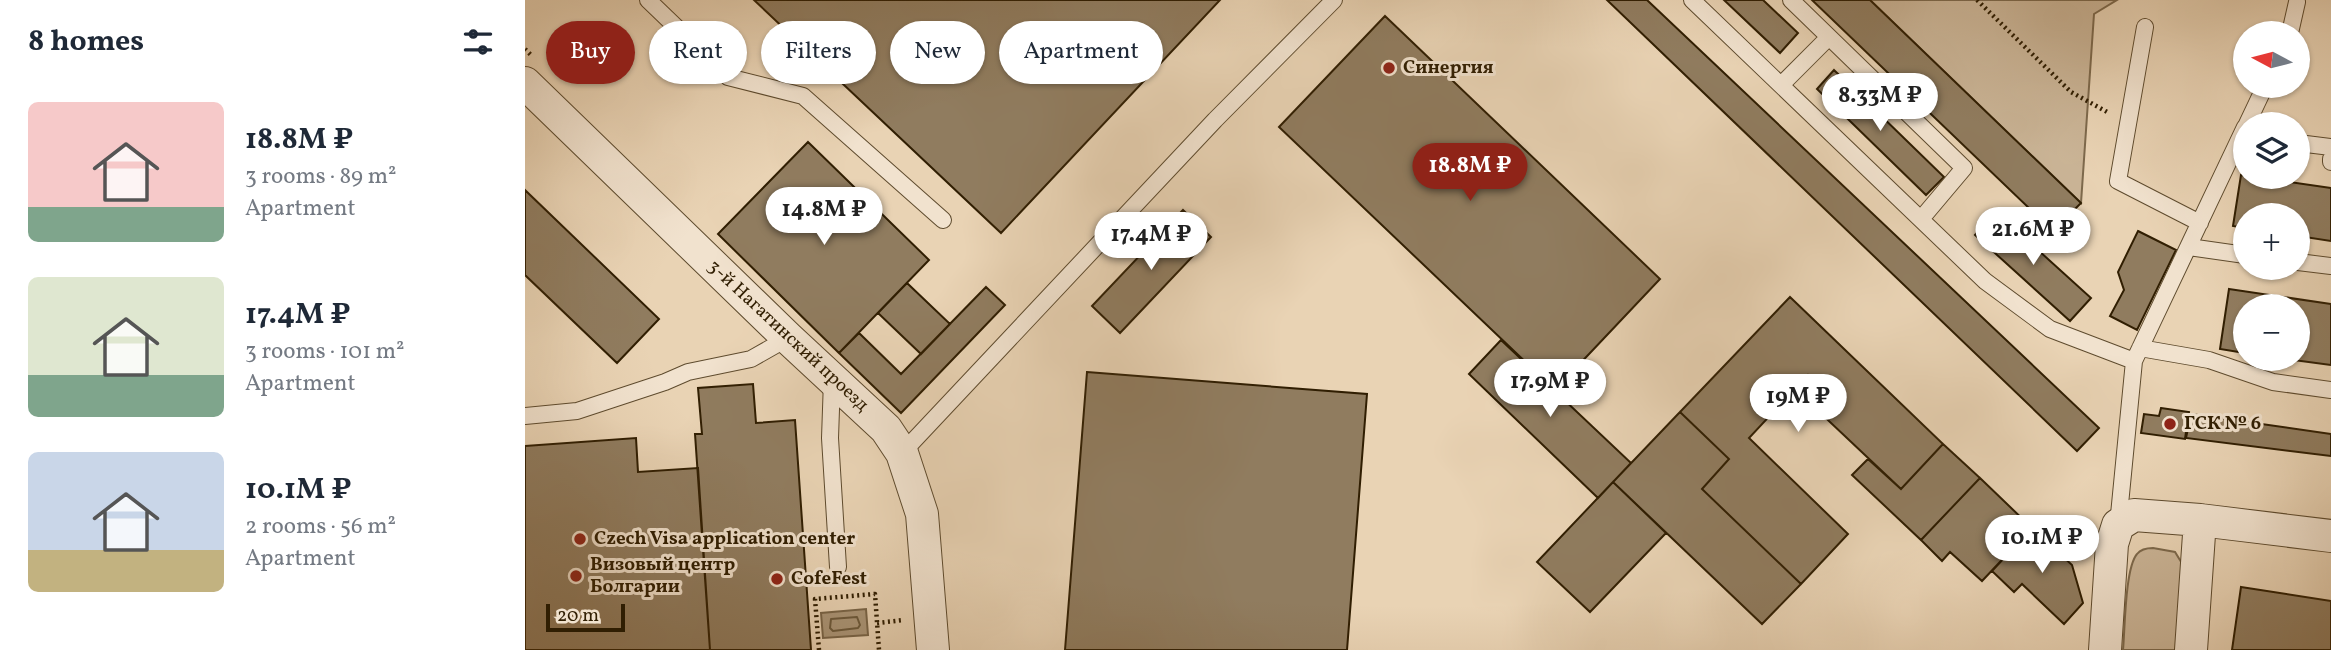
<!DOCTYPE html>
<meta charset="utf-8">
<style>
body{margin:0;font-family:Vollkorn,serif;background:#f6f6f7;color:#1f2937;height:100vh;display:flex;flex-direction:column;font-size:26px;white-space:nowrap}
*{box-sizing:border-box;margin:0}
p{font-size:23px;color:#747a83}
.icon{flex:none;width:38px;height:38px;fill:none;stroke:currentColor;stroke-width:2;stroke-linecap:round;stroke-linejoin:round}
.map{position:relative;flex:1;overflow:hidden}
.details{display:flex;flex-direction:column;background:#fff;width:525px}
.details>*{flex:none}
.hud{position:absolute;left:21px;top:21px;width:665px;height:63px;display:flex;gap:14px}
.needle{width:46px;rotate:277deg}
.buttons{position:absolute;left:1708px;top:21px;display:grid;gap:14px}
.buttons a{display:grid;place-items:center;width:77px;height:77px;border-radius:50%;background:#fff;box-shadow:0 2px 5px #0004;font-size:35px}
.scale{position:absolute;left:21px;bottom:18px;width:79px;box-sizing:border-box;padding-left:7px;border:4px solid #301e02;border-top:0;font-size:19px;line-height:24px;white-space:nowrap;color:#301e02;-webkit-text-stroke:5px #f1e2ce;paint-order:stroke}
.price{position:absolute;translate:-50% -60px;padding:0 16px;border-radius:24px;background:#fff;color:#222;font-size:23px;line-height:46px;filter:drop-shadow(0 2px 4px #0008)}
.price::after{content:'';position:absolute;left:50%;top:42px;width:21px;height:16px;margin-left:-10px;background:inherit;clip-path:polygon(0 0,100% 0,50% 100%)}
.price.active{background:#8f2418;color:#fff}
ul{padding:0;list-style:none}
li{display:flex;align-items:center;gap:21px;height:175px;padding:0 28px}
li span{display:grid;place-items:center;flex:none;width:196px;height:140px;border-radius:10px;color:#555}
li>.icon{margin-inline-start:auto}
span .icon{width:84px;height:84px;fill:#fffc;stroke-width:1}
li b{font-size:30px}
h2{display:flex;justify-content:space-between;align-items:center;height:84px;padding:0 28px;font-size:30px}
.pill{padding:0 24px;border-radius:32px;background:#fff;box-shadow:0 2px 5px #0004;font-size:24px;line-height:63px}
.pill.active{background:#8f2418;color:#fff}
main{display:flex;flex:1;min-height:0}
.map>svg:first-child{display:block}
</style>
<main>
<section class="details">
<h2>8 homes<svg class="icon" aria-label="filters" viewBox="0 0 24 24"><path d="M4 7h16M4 17h16"/><circle cx="9" cy="7" r="2"/><circle cx="15" cy="17" r="2"/></svg></h2>
<ul>
<li><span style="background:linear-gradient(#f6c9c9 75%,#7fa58c 0)"><svg class="icon" aria-label="home" viewBox="0 0 24 24"><path d="M3 11l9-7 9 7M6 9v11h12V9"/></svg></span><div><b>18.8M ₽</b><p>3 rooms · 89 m²</p><p>Apartment</p></div></li>
<li><span style="background:linear-gradient(#dfe7d0 70%,#7fa58c 0)"><svg class="icon" aria-label="home" viewBox="0 0 24 24"><path d="M3 11l9-7 9 7M6 9v11h12V9"/></svg></span><div><b>17.4M ₽</b><p>3 rooms · 101 m²</p><p>Apartment</p></div></li>
<li><span style="background:linear-gradient(#c9d6e8 70%,#c2b280 0)"><svg class="icon" aria-label="home" viewBox="0 0 24 24"><path d="M3 11l9-7 9 7M6 9v11h12V9"/></svg></span><div><b>10.1M ₽</b><p>2 rooms · 56 m²</p><p>Apartment</p></div></li>
</ul>
</section>
<div class="map">
<svg width="1806" height="650" viewBox="0 0 1806 650">
<rect width="100%" height="100%" fill="#e9d3b4"/>
<filter id="stains"><feTurbulence type="fractalNoise" baseFrequency=".00286" numOctaves="4"/><feColorMatrix values="0 0 0 0 .2 0 0 0 0 .09 0 0 0 0 .02 0 0 0 .5 -.17"/></filter>
<radialGradient id="worn" r=".72"><stop offset=".6" stop-color="#630" stop-opacity="0"/><stop offset="1" stop-color="#630" stop-opacity=".3"/></radialGradient>
<path fill="#cab496" stroke="#7d694c" stroke-width="2" d="M1345,0H1592L1569,14L1556,203Z
M1628,548L1650,552L1658,565L1655,650H1598C1600,629 1600,568 1612,554C1616,549 1622,548 1628,548Z"/>
<path fill="#aa9577" stroke="#796548" stroke-width="2" d="M341,609L343,635L298,638L296,613Z"/>
<g fill="none" stroke-linecap="round" stroke-linejoin="round">
<path stroke="#6d5a3c" stroke-width="2" d="M332,617L335,625L333,628L308,631L305,628L306,619Z"/>
</g>
<path fill="#907c5f" stroke="#301e02" stroke-width="2" d="M229,0H695L476,233Z
M1082,0H1122L1574,428L1552,451Z
M1199,0H1238L1273,33L1255,53Z
M1287,0H1345L1556,203L1528,231Z
M860,16L1135,279L1030,390L754,127Z
M1309,70L1419,177L1401,195L1292,89Z
M283,142L404,260L314,353L193,234Z
M1716,175L1806,188V241L1773,236V215H1720V228L1708,226Z
M0,190L134,319L92,363L0,275Z
M658,210L686,237L595,333L567,306Z
M1471,212L1566,298L1545,321L1450,235Z
M1613,231L1651,250L1612,330L1585,316L1599,290L1593,272Z
M382,283L425,324L396,354L353,313Z
M461,287L480,305L376,413L314,353L334,333L376,374Z
M1704,289L1806,304V365L1761,359H1773V306H1720V353L1695,349Z
M1265,297L1418,444L1376,489L1288,406L1301,392L1283,375L1224,438L1323,534L1276,584L1177,489L1204,459L1155,412Z
M976,340L1106,463L1073,498L944,374Z
M562,372L842,394L822,650H540Z
M228,384L231,423L270,420L286,650H185L170,434H177L173,388Z
M1636,408L1664,412L1660,439L1616,433L1619,414L1634,416Z
M1155,412L1204,459L1177,489L1276,584L1237,624L1088,482Z
M1666,414L1806,434V456L1661,438Z
M111,438L113,472L173,468L185,650H0V446Z
M1418,444L1455,478L1396,540L1327,475L1343,459L1376,489Z
M1455,478L1507,528L1457,581L1425,552L1417,561L1396,540Z
M1088,482L1141,533L1065,612L1012,562Z
M1507,528L1547,565L1558,603L1539,624L1497,584L1489,592L1467,571Z
M1716,587L1806,601V650H1707Z"/>
<g fill="none" stroke-linecap="round" stroke-linejoin="round">
<g stroke="#5e4b2e" stroke-width="18">
<path id="service" d="M123,0L203,77L278,96L418,220
M1167,0L1460,281L1525,329L1609,361L1593,525
M1266,0L1439,168L1396,219
M1620,27L1593,181L1675,223
M1765,33L1772,2
M1256,85L1304,37
M1722,124L1740,86
M1773,143L1806,147
M1806,159V162
M1664,247L1720,255
M1773,262L1806,266
M1615,348L1684,360L1748,382L1806,390
M1609,361L1720,127
M307,380L305,438L313,567
M0,416L52,411L140,382L163,372L226,359L263,338
M377,453L690,120L809,0"/>
</g>
<g stroke="#5e4b2e" stroke-width="34">
<path id="minor" d="M0,83L263,338L361,429L377,453L397,514L408,650
M1580,650L1587,544L1593,525L1609,515L1675,520L1806,536
M1666,650L1675,520"/>
</g>
<path stroke="#301e02" stroke-width="4.5" stroke-dasharray="2 3.5" stroke-linecap="butt" d="M1452,0L1546,92L1584,113
M0,49L7,56
M352,623L379,620
M294,650L290,599L350,594L354,650"/>
<use href="#service" stroke="#f1e2ce" stroke-width="16"/>
<use href="#minor" stroke="#f1e2ce" stroke-width="32"/>
</g>
<g fill="#8f2418" stroke="#f1e2ce" stroke-width="2.5">
<circle cx="864" cy="68" r="7"/>
<circle cx="1645" cy="424" r="7"/>
<circle cx="55" cy="539" r="7"/>
<circle cx="51" cy="576" r="7"/>
<circle cx="252" cy="579" r="7"/>
</g>
<g text-anchor="middle" dominant-baseline="central" stroke-width="6" stroke-linejoin="round" paint-order="stroke">
<g font-size="19" font-weight="bold" fill="#301e02" stroke="#f1e2ce" text-anchor="start">
<text x="878" y="68">Синергия</text>
<text x="1659" y="424">ГСК № 6</text>
<text x="69" y="539">Czech Visa application center</text>
<text x="65" y="565">Визовый центр<tspan x="65" dy="22">Болгарии</tspan></text>
<text x="266" y="579">CofeFest</text>
</g>
<g font-size="19" fill="#301e02" stroke="#f1e2ce">
<text transform="translate(263 336) rotate(43)">3-й Нагатинский проезд</text>
</g>
</g>
<rect width="100%" height="100%" filter="url(#stains)"/>
<rect width="100%" height="100%" fill="url(#worn)"/>
</svg>
<div class="buttons">
<a><svg class="needle" viewBox="-14 -14 28 28"><path d="M0-13l5 13h-10z" fill="#e53935"/><path d="M0 13l5-13h-10z" fill="#747a83"/></svg></a>
<a><svg class="icon" aria-label="layers" viewBox="0 0 24 24"><path d="M12 4l9 5-9 5-9-5zM3 14l9 5 9-5"/></svg></a>
<a>+</a>
<a>−</a>
</div>
<div class="scale">20 m</div>
<b class="price" style="left:1355px;top:133px">8.33M ₽</b>
<b class="price active" style="left:945px;top:203px">18.8M ₽</b>
<b class="price" style="left:299px;top:247px">14.8M ₽</b>
<b class="price" style="left:1508px;top:267px">21.6M ₽</b>
<b class="price" style="left:626px;top:272px">17.4M ₽</b>
<b class="price" style="left:1025px;top:419px">17.9M ₽</b>
<b class="price" style="left:1273px;top:434px">19M ₽</b>
<b class="price" style="left:1517px;top:575px">10.1M ₽</b>
<div class="hud">
<a class="pill active">Buy</a>
<a class="pill">Rent</a>
<a class="pill">Filters</a>
<a class="pill">New</a>
<a class="pill">Apartment</a>
</div>
</div>
</main>
